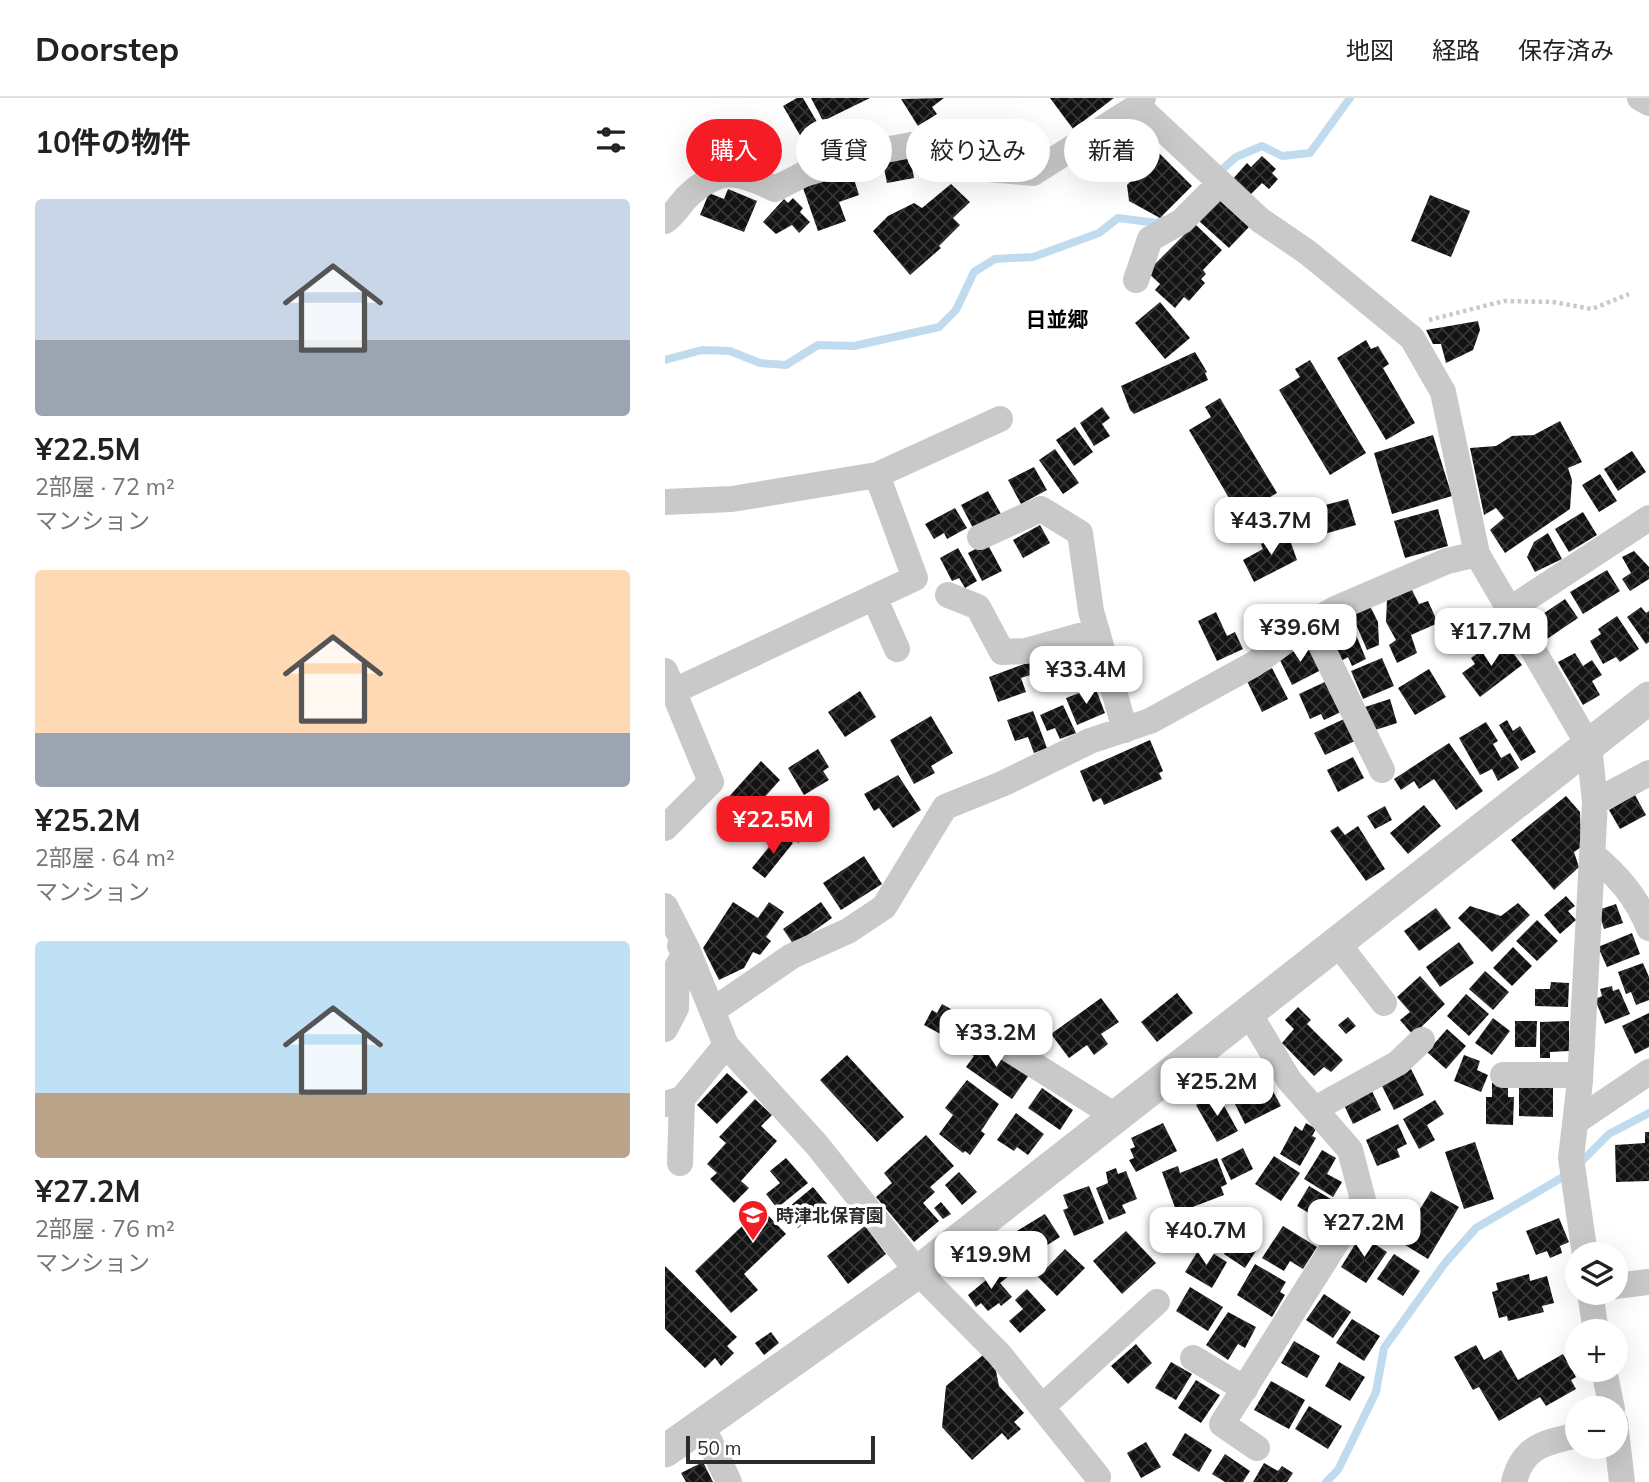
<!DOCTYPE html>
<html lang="ja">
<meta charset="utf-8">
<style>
body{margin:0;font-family:Mulish,"Noto Sans JP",sans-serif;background:#f2f2f2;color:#222;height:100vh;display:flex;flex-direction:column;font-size:26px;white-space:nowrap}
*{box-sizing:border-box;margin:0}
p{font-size:23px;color:#767676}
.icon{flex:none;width:38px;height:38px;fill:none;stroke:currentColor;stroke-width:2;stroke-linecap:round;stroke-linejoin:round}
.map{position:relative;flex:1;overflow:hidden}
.panel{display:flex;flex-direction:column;background:#fff;width:665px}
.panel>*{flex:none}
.hud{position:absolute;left:21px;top:21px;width:665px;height:63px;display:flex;gap:14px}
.controls{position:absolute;left:900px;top:1144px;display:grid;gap:14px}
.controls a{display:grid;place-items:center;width:63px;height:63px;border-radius:50%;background:#fff;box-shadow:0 7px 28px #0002;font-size:35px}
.scale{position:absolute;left:21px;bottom:18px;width:189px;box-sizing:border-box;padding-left:7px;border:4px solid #2c2c2c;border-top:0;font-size:19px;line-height:24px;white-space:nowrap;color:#2c2c2c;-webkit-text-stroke:5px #fff;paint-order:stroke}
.price{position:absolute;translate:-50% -60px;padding:0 16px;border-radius:14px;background:#fff;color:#222;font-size:23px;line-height:46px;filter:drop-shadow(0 2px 4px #0008)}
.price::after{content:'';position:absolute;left:50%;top:42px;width:21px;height:16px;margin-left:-10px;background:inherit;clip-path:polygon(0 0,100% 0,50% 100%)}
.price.current{background:#f51c26;color:#fff}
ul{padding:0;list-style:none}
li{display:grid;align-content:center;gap:14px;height:371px;padding:0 35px}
li span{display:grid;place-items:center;height:217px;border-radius:7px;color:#555}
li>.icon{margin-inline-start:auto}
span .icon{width:126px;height:126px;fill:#fffc;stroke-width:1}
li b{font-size:30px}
h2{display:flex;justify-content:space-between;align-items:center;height:84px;padding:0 35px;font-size:30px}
.pill{padding:0 24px;border-radius:32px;background:#fff;box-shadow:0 7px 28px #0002;font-size:24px;line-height:63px}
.pill.current{background:#f51c26;color:#fff}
header{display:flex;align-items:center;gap:42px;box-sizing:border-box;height:98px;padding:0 35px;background:#fff;border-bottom:2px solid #e0e0e0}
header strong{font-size:33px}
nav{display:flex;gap:38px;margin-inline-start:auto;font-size:24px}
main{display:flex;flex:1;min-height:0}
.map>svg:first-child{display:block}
</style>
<header>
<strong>Doorstep</strong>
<nav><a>地図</a><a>経路</a><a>保存済み</a></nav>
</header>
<main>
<section class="panel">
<h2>10件の物件<svg class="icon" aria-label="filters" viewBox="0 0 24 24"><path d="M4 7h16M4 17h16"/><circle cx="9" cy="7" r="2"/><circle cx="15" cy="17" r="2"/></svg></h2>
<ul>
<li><span style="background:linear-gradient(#c9d6e8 65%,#9aa5b1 0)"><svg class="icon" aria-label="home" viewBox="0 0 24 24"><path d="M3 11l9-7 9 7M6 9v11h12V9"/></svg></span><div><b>¥22.5M</b><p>2部屋 · 72 m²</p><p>マンション</p></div></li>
<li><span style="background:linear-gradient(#ffd9b3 75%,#9aa5b1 0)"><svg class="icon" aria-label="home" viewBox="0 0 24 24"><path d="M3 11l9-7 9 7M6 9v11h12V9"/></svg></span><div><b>¥25.2M</b><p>2部屋 · 64 m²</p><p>マンション</p></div></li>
<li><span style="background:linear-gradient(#bfe0f5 70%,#b9a48a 0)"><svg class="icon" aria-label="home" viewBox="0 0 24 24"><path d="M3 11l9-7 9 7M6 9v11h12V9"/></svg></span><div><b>¥27.2M</b><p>2部屋 · 76 m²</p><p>マンション</p></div></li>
</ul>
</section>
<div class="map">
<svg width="984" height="1384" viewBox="0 0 984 1384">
<defs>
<pattern id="building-cross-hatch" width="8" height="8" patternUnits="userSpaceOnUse" patternTransform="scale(1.75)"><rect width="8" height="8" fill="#131313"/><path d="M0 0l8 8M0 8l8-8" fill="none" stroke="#363636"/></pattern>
</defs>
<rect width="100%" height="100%" fill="#fff"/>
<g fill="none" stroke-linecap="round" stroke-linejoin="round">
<path stroke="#c1dbee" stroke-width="8" d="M552,76L571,59L597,48L617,58L645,55L685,0
M0,262L37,252L65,253L95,265L121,267L153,247L189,248L274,229L291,212L309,174L330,161L368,159L434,135L453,120L492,125L497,122
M913,1067L944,1036L984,1015
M661,1384L673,1372L711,1294L719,1250L780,1165L811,1130L903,1076"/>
</g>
<path fill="url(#building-cross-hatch)" d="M132,0H138L155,29L136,39L118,8Z
M146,0H205L158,23Z
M279,0L267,9L272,16L253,28L236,1Z
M385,0H449L408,31Z
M458,34L476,57L456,73L437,51Z
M494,55L527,88L495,120L464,103L462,87Z
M597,58L611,71L607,75L613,81L604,91L597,85L585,97L567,82L582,65L586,69Z
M245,59L249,80L222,85L218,65Z
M186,72L194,97L174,104L181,123L153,133L138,90Z
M286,86L305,104L288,120L295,127L274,148L276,150L245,177L208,133L223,118L249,105L257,110Z
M63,91L92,103L79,134L35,117L44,95L59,101Z
M765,97L805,113L786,159L746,143Z
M128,100L138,110L135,114L145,124L134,135L127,127L111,136L98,124L119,101L123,105Z
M553,101L584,129L564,150L534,123Z
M530,126L557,152L538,172L541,176L536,181L540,185L524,203L519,199L510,210L490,192L495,186L482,174Z
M495,204L525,240L500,261L470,225Z
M813,223L815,232L808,252L781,265L776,246H768L761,232Z
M701,242L706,251L713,248L724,266L718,270L750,325L721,342L672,260Z
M530,254L542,274L540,275L543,282L469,316L465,312L456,288Z
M645,262L701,355L665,377L614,292L635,279L630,271Z
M555,300L612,395L574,417L524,332L546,319L540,309Z
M437,309L445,320L437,326L445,338L429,348L415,325Z
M895,323L917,364L903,370L907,382L905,411L840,455L825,432L839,420L831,410L819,417L805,350L831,348L847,338L869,337Z
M410,329L428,354L409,368L391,342Z
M768,337L787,398L727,416L709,355Z
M390,351L414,385L398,396L374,362Z
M967,353L981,374L953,393L939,371Z
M369,369L382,392L356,406L343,382Z
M935,376L952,403L934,414L917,387Z
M323,393L336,416L308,430L296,407Z
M683,401L691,427L645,440L638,413Z
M290,410L302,430L282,441L279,435L269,441L260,426Z
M773,411L783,448L740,460L729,423Z
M918,414L932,437L904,454L890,431Z
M375,427L385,445L358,460L348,442Z
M622,434L632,462L589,484L578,462L598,451L596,446Z
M883,435L897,461L870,474L862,459L869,444Z
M322,445L337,473L317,483L303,455Z
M293,450L312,483L300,490L294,480L287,483L275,460Z
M969,453L984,469V481L965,493L957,481L966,475L957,459Z
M942,472L955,493L918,516L905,494Z
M746,490L754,506L763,503L773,525L746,537L752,555L732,565L724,547L731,542L721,524L722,501Z
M900,501L913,520L882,541L869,522Z
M705,508L713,524L714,547L702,552L687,517Z
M976,509L981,515L984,513V544L981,546L962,519Z
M551,514L562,538L570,534L578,551L552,563L533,523Z
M952,518L974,551L955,564L951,559L938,566L925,543L936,536L933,531Z
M684,520L701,561L687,568L683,559L676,563L662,534L670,531L668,527Z
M839,543L857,567L815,599L797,575L810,566L806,560L823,548L827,553Z
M643,546L656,572L627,587L614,560Z
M416,550L421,564L408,569L411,579L391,585L383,561Z
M910,555L918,568L927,562L937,577L927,583L935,597L918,607L893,564Z
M717,560L729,588L698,601L686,573Z
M364,564L368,576L356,580L361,594L333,604L324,579Z
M607,570L623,601L597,614L582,583Z
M764,571L781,599L750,617L733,590Z
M662,583L676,614L659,622L656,616L645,621L634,596Z
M430,589L440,615L412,627L401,600Z
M195,593L211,619L180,639L163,614Z
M725,601L732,625L707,633L700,609Z
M398,607L411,635L395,641L390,630L382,633L375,617Z
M368,613L382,650L369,655L363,639L350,643L342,622Z
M266,618L288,655L266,668L270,675L249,686L225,642Z
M679,621L690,643L660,657L649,635Z
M842,622L848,633L855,628L871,654L856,663L834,627Z
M821,624L833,643L828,646L836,660L845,655L854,670L833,683L827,671L815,677L794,640Z
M485,642L498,673L494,675L497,681L439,707L436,700L428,704L415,673Z
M784,645L818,693L791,712L769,681L754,691L749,683L736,692L729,681Z
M153,651L164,669L158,673L164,682L139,697L123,670Z
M688,659L699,680L673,694L662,672Z
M96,663L115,682L79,722L61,702Z
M233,677L256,712L228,730L214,710L209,713L199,696Z
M970,697L981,717L955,731L944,712Z
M901,698L915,714L916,749L909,754L914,769L889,792L846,742Z
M759,707L776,728L743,756L725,735Z
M720,708L727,722L710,731L702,718Z
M134,721L145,734L133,745L122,731Z
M673,728L680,737L693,728L720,771L701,783L665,733Z
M115,735L128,745L100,780L87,770Z
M199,758L217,786L176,812L158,785Z
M901,798L910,808L903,813L911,822L895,836L879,817Z
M68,804L93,820L104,804L119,814L101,839L106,843L95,857L88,854L79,870L54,882L38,850Z
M156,804L167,820L129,847L118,831Z
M853,805L865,817L827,854L793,820L805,808L836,818Z
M951,806L958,825L939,831L933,812Z
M771,810L786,830L754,853L739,833Z
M872,822L893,843L872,863L851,843Z
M967,835L975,856L942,869L933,849Z
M794,844L809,865L775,889L761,869Z
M848,849L867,868L847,888L828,870Z
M978,865L984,879V902L971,907L966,894L961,896L953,874Z
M820,873L844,894L828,912L804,891Z
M755,878L780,906L748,937L735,922L745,914L732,899Z
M886,884L904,885L903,909L870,908V891H885Z
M947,888L948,893L954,891L965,916L940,926L930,901L937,898L935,891Z
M512,895L528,915L492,944L476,924Z
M801,896L824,916L804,938L782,918Z
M436,900L454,924L436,936L443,946L429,957L422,947L404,960L386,936Z
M277,906L302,920L299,925L307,930L301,941L296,938L292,945L259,927L267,912L272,915Z
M633,909L646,922L642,926L678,962L666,974L659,969L649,978L617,945L629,931L620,922Z
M984,915V949L970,956L957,928Z
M683,919L691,928L681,936L673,927Z
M828,920L845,933L827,957L810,945Z
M850,923H872L871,949H850Z
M904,923V953L885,954V960H875V924Z
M782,931L801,948L781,971L762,954Z
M312,939L364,977L347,1001L301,969L309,958L302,954Z
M182,957L239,1019L212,1044L155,982Z
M799,957L815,963L812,972L823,977L816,994L789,983Z
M746,971L759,997L729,1012L716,986Z
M62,975L83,994L52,1026L32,1007Z
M302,982L334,1006L316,1033L320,1036L305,1057L300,1053L298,1055L274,1036L288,1017L280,1010Z
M603,984L616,1008L580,1026L568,1002Z
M827,985H843V999H849L848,1027L821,1026V999H827Z
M854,988H888V1019L854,1018Z
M377,990L408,1012L395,1032L363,1010Z
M706,991L716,1012L688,1026L678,1005Z
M552,995L573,1033L552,1044L531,1007Z
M90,1001L107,1017L96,1028L112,1043L76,1083L84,1090L69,1105L45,1081L52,1075L42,1066L61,1045L54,1039Z
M770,1002L779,1016L762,1027L770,1042L754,1051L738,1021Z
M351,1015L379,1036L363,1057L352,1049L349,1053L332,1042Z
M498,1025L512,1053L471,1074L464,1062L469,1060L465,1051L470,1049L466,1040Z
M641,1025L651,1031L647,1038L651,1040L635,1068L615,1056L630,1028L637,1033Z
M733,1026L742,1046L732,1051L735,1059L712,1068L701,1042Z
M980,1034H984V1083L951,1084L950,1047L980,1045Z
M261,1037L289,1068L265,1089L270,1094L258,1105L274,1123L249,1144L211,1099L227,1085L219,1075Z
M810,1044L829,1101L799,1111L780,1054Z
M578,1050L588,1071L566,1082L556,1061Z
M657,1052L671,1060L662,1076L677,1084L668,1099L639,1081Z
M609,1058L635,1075L616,1103L590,1086Z
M121,1060L143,1085L112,1110L101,1096L115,1085L105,1073Z
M552,1060L562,1086L556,1089L559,1097L512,1115L497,1074L513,1068L515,1075Z
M451,1070L453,1076L461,1073L472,1101L457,1107L461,1115L444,1122L431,1090L443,1085L441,1074Z
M294,1074L312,1094L297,1107L280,1087Z
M424,1088L439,1125L409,1138L398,1112L403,1110L398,1097Z
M644,1088L671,1104L659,1124L632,1108Z
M148,1089L162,1106L133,1130L119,1113Z
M766,1093L794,1109L763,1161L735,1144Z
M276,1104L286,1116L278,1121L269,1110Z
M96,1110L121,1136L79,1176L93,1192L66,1215L30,1173Z
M545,1112L566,1126L551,1149L529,1134Z
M380,1116L395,1139L365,1158L350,1134Z
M894,1120L904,1144L895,1148L897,1155L885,1160L882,1153L871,1157L861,1133Z
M579,1125L594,1134L589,1141L596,1145L580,1170L559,1156Z
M200,1128L221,1156L183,1186L162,1158Z
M618,1128L652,1149L638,1171L625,1163L619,1173L597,1160Z
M461,1133L491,1165L457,1196L428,1163Z
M696,1137L722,1154L701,1185L676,1169Z
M536,1148L562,1164L547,1190L520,1174Z
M400,1151L420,1170L392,1198L373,1179Z
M729,1156L755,1173L738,1198L712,1181Z
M590,1166L621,1184L615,1194L620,1197L607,1219L572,1197Z
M0,1168L72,1239L62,1248L69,1255L56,1268L50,1260L40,1270L0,1231Z
M337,1169L344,1178L335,1185L347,1199L336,1208L334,1205L323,1213L316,1205L311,1209L303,1197Z
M864,1176L865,1183L882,1178L889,1205L877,1208L879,1214L843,1223L842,1218L834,1220L827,1194L833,1192L831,1185Z
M525,1189L558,1209L543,1233L511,1213Z
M362,1191L381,1212L355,1235L344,1223L358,1211L350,1202Z
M659,1196L686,1214L668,1240L641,1222Z
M563,1214L591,1229L580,1250L573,1246L563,1262L541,1247Z
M687,1221L715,1238L699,1263L671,1245Z
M106,1234L114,1245L99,1257L90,1245Z
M629,1243L655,1258L642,1280L616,1265Z
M471,1246L487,1265L463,1286L446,1268Z
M811,1247L819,1262L836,1252L853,1282L898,1256L911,1279L906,1282L911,1291L881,1308L875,1299L834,1323L814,1289L808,1292L789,1259Z
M318,1257L331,1273L334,1288L359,1315L349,1324L356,1331L343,1342L337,1335L307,1362L277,1329L281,1288Z
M506,1264L527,1276L511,1302L490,1290Z
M674,1264L700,1279L685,1303L660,1288Z
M531,1282L555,1297L536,1325L513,1310Z
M606,1283L640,1302L624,1331L589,1312Z
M644,1308L677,1328L663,1351L630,1331Z
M520,1335L547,1352L534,1374L507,1357Z
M481,1344L496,1369L476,1380L462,1355Z
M560,1356L585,1373L578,1384H560L547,1376Z
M38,1364L48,1384H21L16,1375Z
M599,1365L613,1373L617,1368L628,1375L622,1384H588Z"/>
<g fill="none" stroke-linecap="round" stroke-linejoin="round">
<path stroke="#c9c9c9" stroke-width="4.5" stroke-dasharray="3.5 3.5" stroke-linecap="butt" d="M764,222L839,203L888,204L927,211L964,196"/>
<path stroke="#c9c9c9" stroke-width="26" d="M478,0L473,8L595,122L642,154L747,240L778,294L812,456L924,648L930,704L915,983L906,1060L920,1157
M975,0L984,5
M0,123C9,117 15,106 23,98C55,68 73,73 110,91L139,76L220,52L252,46L261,47L290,68L368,75L473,8
M471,182L485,141L517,123L555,85
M0,404L67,401L212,377L335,321
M315,439L376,411L415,435L426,513L460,632
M283,497L313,509L337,554L361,553L432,533
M209,499L232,551
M844,512L984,420
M645,525L717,672
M0,573L46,684L0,730
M9,593L250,480L212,377
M930,704L984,675
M927,756C953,778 971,798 984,830
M0,808L22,851L61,947L152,1047L253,1174L335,1257L433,1379
M673,846L719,905
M47,913L127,858L183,833L219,809L280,709L337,686L425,643L485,623L589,566L645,525L670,511L782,463L812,456
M585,917L624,982L685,1052L698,1102L557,1326L592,1350
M0,931L11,910L12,869L22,851L15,848
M318,935L452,1019
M838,977H915
M0,1006L17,1001L61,947
M650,1011L733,965L757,942
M910,1024L984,974
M15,1065L17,1001
M950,1188L984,1184
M925,1195L931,1234
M528,1260L580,1291
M939,1272L947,1311
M377,1309L492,1204
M950,1324L957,1384
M37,1327L64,1384
M849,1384C858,1348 879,1345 912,1337"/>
<path stroke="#c9c9c9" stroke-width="33" d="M0,1353L253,1174L984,600"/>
</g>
<defs>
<g id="school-pin" transform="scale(1.575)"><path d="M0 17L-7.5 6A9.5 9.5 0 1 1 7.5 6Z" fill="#f51c26" stroke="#fff"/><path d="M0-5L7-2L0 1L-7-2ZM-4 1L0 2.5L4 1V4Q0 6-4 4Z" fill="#fff"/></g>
</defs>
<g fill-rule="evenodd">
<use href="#school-pin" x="88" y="1117"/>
</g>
<g text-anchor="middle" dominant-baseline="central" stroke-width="7" stroke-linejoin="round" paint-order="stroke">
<g font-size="18" font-weight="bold" fill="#2c2c2c" stroke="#fff" text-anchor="start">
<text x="111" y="1117">時津北保育園</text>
</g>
<g font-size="21" font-weight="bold" fill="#000" stroke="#fff">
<text x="392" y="221">日並郷</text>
</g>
</g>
</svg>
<div class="controls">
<a><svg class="icon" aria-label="layers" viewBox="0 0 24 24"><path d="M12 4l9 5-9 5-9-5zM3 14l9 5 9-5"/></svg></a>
<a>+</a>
<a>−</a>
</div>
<div class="scale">50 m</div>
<b class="price" style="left:606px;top:459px">¥43.7M</b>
<b class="price" style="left:635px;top:566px">¥39.6M</b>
<b class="price" style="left:826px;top:570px">¥17.7M</b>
<b class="price" style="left:421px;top:608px">¥33.4M</b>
<b class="price current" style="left:108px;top:758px">¥22.5M</b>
<b class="price" style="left:331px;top:971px">¥33.2M</b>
<b class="price" style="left:552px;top:1020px">¥25.2M</b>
<b class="price" style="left:699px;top:1161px">¥27.2M</b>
<b class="price" style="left:541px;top:1169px">¥40.7M</b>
<b class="price" style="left:326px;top:1193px">¥19.9M</b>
<div class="hud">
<a class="pill current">購入</a>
<a class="pill">賃貸</a>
<a class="pill">絞り込み</a>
<a class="pill">新着</a>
</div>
</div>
</main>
